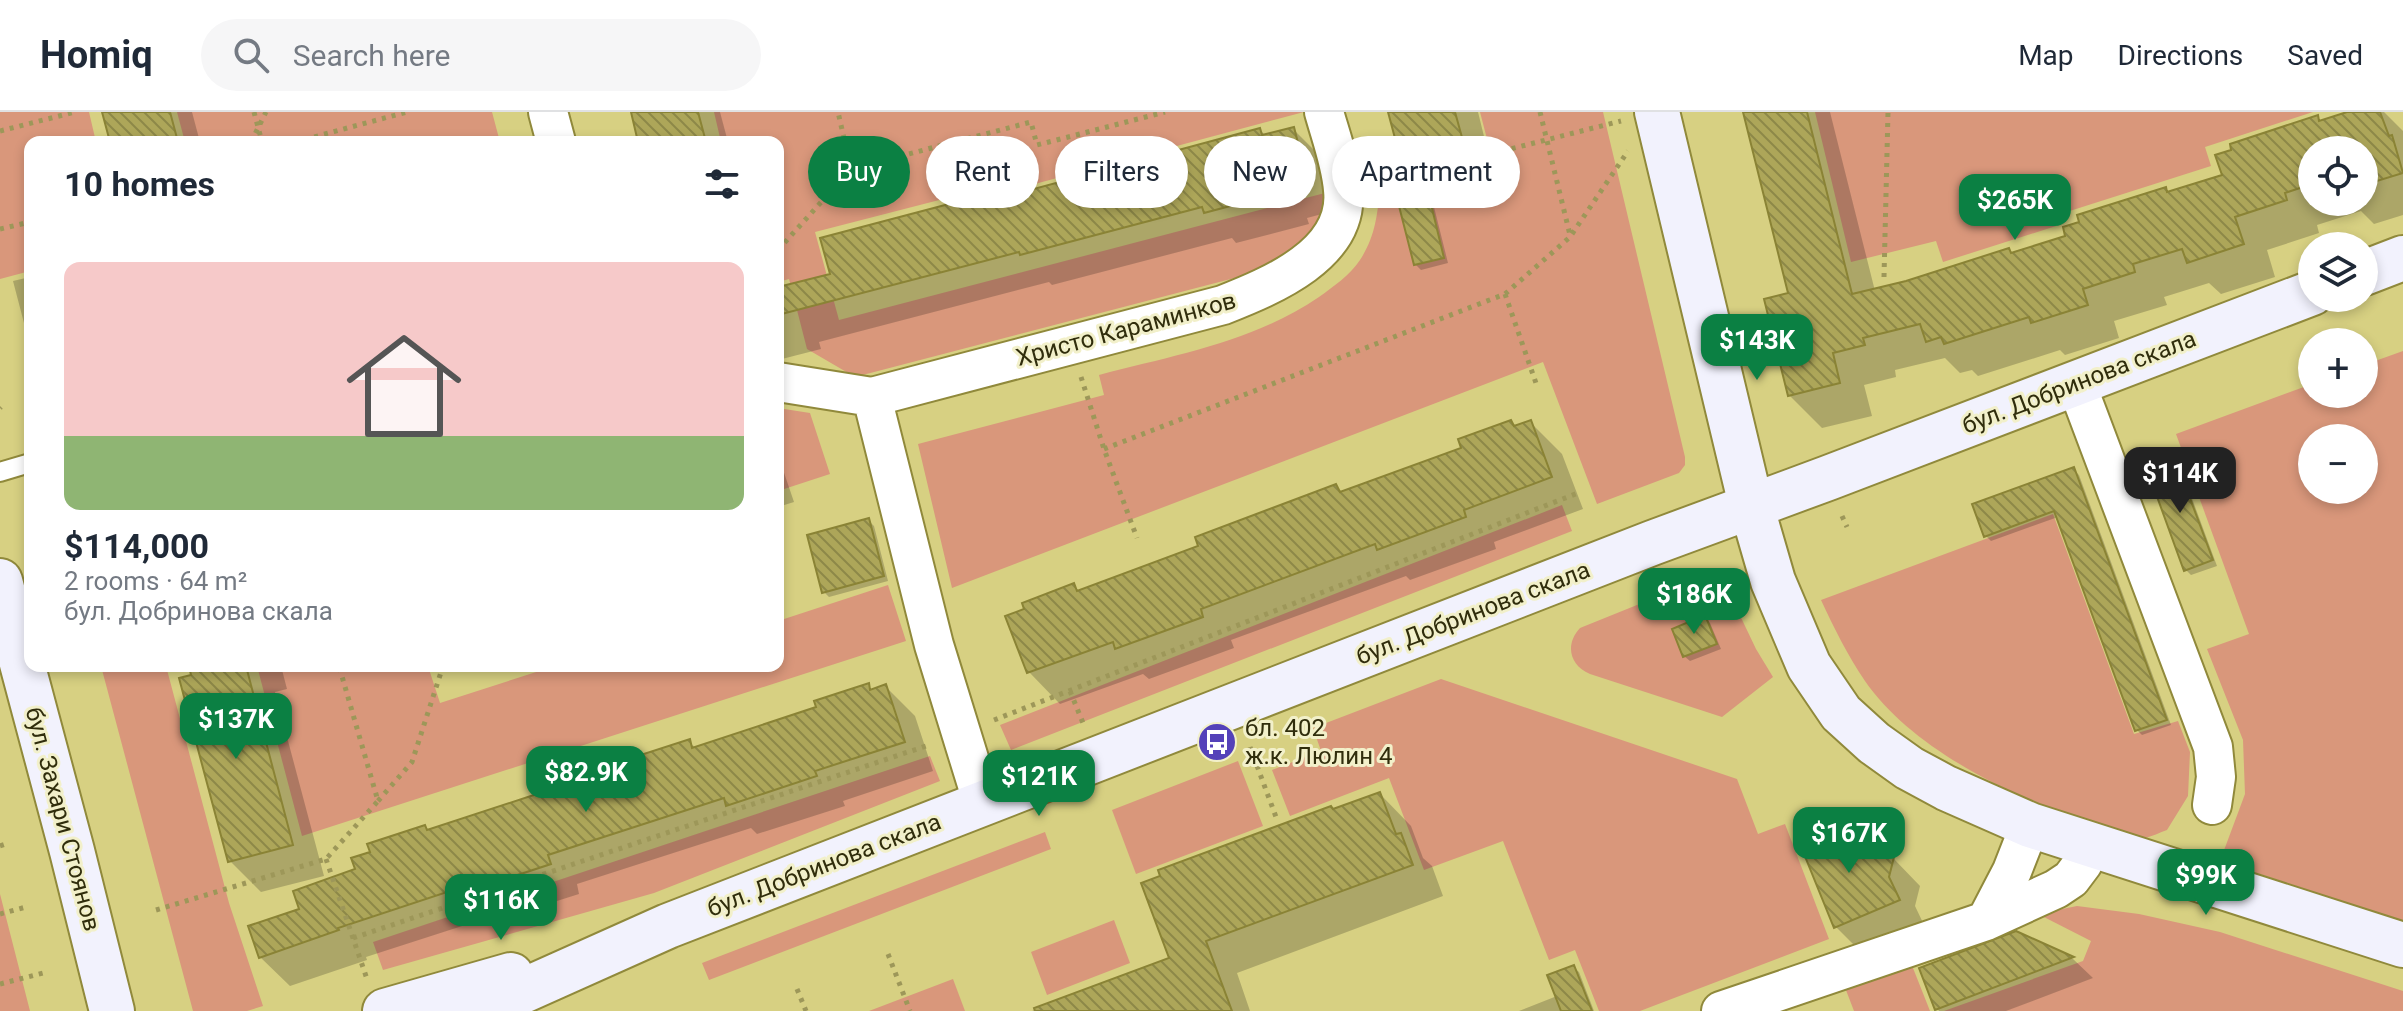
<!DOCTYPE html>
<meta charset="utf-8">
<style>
body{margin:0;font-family:Roboto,sans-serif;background:#f6f6f7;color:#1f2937;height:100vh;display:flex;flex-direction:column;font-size:30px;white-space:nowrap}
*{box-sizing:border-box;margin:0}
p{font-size:26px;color:#747a83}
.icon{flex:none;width:44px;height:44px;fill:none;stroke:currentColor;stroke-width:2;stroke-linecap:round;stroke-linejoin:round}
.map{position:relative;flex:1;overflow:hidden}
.details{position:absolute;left:24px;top:24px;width:760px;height:536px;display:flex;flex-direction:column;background:#fff;border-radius:16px;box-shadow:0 4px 12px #0003}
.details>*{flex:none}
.hud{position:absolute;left:808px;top:24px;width:760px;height:72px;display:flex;gap:16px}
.controls{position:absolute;left:2298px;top:24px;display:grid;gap:16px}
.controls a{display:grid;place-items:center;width:80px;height:80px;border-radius:50%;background:#fff;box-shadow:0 4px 12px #0003;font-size:40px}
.price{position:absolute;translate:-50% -68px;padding:0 18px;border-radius:16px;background:#0b8043;color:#fff;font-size:26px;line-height:52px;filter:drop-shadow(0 2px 4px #0008)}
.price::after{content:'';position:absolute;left:50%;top:48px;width:24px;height:18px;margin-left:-12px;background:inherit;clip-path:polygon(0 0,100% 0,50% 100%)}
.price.current{background:#222;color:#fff}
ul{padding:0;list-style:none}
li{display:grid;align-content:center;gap:16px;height:424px;padding:0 40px}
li+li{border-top:2px solid #e0e1e3}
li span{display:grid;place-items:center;height:248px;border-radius:16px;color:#555}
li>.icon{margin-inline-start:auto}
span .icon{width:144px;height:144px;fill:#fffc;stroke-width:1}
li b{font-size:34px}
h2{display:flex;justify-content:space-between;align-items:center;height:96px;padding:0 40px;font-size:34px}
.tag{padding:0 28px;border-radius:36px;background:#fff;box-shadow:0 4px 12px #0003;font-size:28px;line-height:72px}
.tag.current{background:#0b8043;color:#fff}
header{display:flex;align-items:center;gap:48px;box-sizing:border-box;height:112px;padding:0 40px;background:#fff;border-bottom:2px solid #e0e1e3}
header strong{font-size:38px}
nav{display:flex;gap:44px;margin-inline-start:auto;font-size:28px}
.search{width:560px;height:72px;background:#f6f6f7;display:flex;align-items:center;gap:20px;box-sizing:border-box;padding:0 28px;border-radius:44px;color:#747a83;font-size:30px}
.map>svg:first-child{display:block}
</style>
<header>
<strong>Homiq</strong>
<div class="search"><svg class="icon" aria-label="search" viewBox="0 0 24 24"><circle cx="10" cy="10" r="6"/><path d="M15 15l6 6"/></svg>Search here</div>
<nav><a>Map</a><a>Directions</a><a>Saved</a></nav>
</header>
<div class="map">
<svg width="2403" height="899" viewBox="0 0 2403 899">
<defs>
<pattern id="building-back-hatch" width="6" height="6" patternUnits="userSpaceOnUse" patternTransform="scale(2)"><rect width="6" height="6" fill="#ada659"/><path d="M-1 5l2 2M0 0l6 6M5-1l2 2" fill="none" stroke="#8d8848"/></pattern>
</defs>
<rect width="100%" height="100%" fill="#d7d082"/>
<path fill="#d9977b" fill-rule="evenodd" d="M0,0H89L96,30H30V159L0,167Z
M177,0H492L500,30H185Z
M714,0H1304L1016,77L1013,69L815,120L839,208L1325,81V104L1284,153L855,265L807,237L789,167L778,170V30H721Z
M1480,0H1603L1685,345V353L1679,361L1597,392L1543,250L952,476L918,332L1104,283L1099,263C1175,243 1253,230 1319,185C1333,175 1350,163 1360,148C1375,125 1377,105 1380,78L1493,50Z
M1815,0H2313L2205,35L2211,54L2054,104L2056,114L1943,150L1936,129L1851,150Z
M2403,239V809L2220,749L2245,682L2243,628L2207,537L2249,522L2176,322L2312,272V282H2364V253ZM2312,326H2364V378H2312Z
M778,296L810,301L830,362L778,379Z
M1562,393L1572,419L1011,638L1000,613Z
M2053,402L2134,622L2178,609L2190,640L2188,684L2167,718C2160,720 2152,725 2144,726C2133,727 2088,709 2074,704C2003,681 1909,633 1865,569C1848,544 1834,516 1821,488Z
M1699,472L1713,474L1726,481L1735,493L1756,537L1773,565L1722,605L1590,562C1569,553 1565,532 1580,516L1684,474Z
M888,473L906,529L302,724L257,554H428L440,591L555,554H778V509Z
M101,554H166L229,791L263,894L247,899H193Z
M1441,567L1737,667L1758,722L1785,712L1829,827L1640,899H1599L1575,838L1549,848L1503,729L1424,758L1389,666L1290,704L1272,658L1321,639L1313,616Z
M930,644L940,669L654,781L383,858L373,830Z
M1238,649L1263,714L1136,762L1112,698Z
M1045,720L1051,737L709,868L702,851Z
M0,782L30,899H0Z
M2077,794L2139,802L2220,820L2403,879V899H1944L2083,849L2091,829L2038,802Z
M1114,808L1130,851L1047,883L1031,840Z
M1911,851L1930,899H1854L1844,873Z
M953,867L965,899H869Z"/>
<path fill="#0003" fill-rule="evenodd" d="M104,0H192L200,30H112Z
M633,0H720L728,30H640Z
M1391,0H1478L1493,61L1434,76L1402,44Z
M1745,0H1830L1875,179L2009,139L2013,143L2068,125L2165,77L2169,82L2224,64L2317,5L2322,10L2353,0H2384L2403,19V103L2374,112L2361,99L2317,113L2319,121L2267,138L2275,165L2221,182L2209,171L2164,185L2167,193L2114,209L2119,226L2065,243L2060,238L1978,264L1972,258L1960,261L1945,246L1895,258L1896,265L1864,273L1872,304L1822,316L1789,283L1790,183ZM2312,38H2364V90H2312Z
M1293,17L1324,48L1337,98L1307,106L1309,112L1236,131L1232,126L1052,173L1049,170L819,230L821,237L778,248V177L833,163L1002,80L1007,86L1260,18L1266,24Z
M1429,90L1434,95L1448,151L1421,158L1415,152Z
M30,165V234L13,169Z
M1510,310L1516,316L1530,310L1562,342L1583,397L1494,430L1496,437L1410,468L1406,464L1231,528L1234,536L1149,567L1143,562L1060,592L1029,560L1074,474L1080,480L1201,435L1336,375L1342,381L1463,337Z
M778,343L794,390L778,395Z
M2175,348L2180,354L2217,454L2191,463L2186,458Z
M2074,358L2079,363L2171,613L2142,623L2137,618L2058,405L1991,429L1986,424Z
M868,408L874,414L888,469L829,485L824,480Z
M1705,506L1710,511L1721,537L1690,549L1684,544Z
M191,554H281L287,577L275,580L324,764L261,780L230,749Z
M868,574L873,579L886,575L915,604L933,659L843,689L845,694L757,722L751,716L577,772L579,782L491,810L487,806L366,845L367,848L290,874L260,845L302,798L358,758L372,741L424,715L429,720L689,630L696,636L818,597Z
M1380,682L1411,714L1423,746L1432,754L1443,784L1237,861L1250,899H1032L1172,847L1333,699Z
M1893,746L1920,774L1915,794L1925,815L1863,842L1836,815Z
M2016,822L2073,847L2093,866L2006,899H1939L1937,896Z
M1573,855L1579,860L1594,899H1519L1557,884Z"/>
<path fill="url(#building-back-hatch)" stroke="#8a8335" stroke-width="2" d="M102,0H170L178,30H110Z
M631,0H698L706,30H638Z
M1388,0H1455L1463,29L1400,45Z
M1743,0H1807L1852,182L1906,169L2009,136L2011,141L2065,124L2063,115L2079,110L2077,103L2166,75L2167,80L2222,63L2215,43L2231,38L2230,32L2318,3L2319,9L2347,0H2380L2389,24L2392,23L2403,61L2364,73V38H2312V72L2285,81L2287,88L2235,105L2244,132L2187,151L2182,137L2133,152L2135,160L2083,177L2088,193L2031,211L2029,205L1944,232L1941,225L1926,230L1920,212L1863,226L1865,233L1833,241L1840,271L1788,284L1764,187L1788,181Z
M1294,15L1307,67L1278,75L1279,81L1204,101L1202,95L1020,143L1019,140L778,203V175L830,162L820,126L1002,78L1004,85L1260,16L1262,23Z
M1430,88L1444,146L1414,153L1399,94Z
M1511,308L1514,314L1531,308L1552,365L1464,398L1466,405L1377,438L1375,432L1201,497L1203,505L1115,537L1113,530L1027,561L1005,504L1024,497L1022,491L1074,471L1077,479L1198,434L1195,425L1336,372L1340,380L1461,336L1458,327Z
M2175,346L2213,448L2184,459L2147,357Z
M2074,355L2167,608L2135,619L2054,399L1984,425L1972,392Z
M869,406L884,464L822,481L807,423Z
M1705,503L1717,532L1683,545L1672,517Z
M189,554H246L293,733L228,750L179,566L191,563Z
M869,571L870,578L886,572L905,630L815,659L817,664L726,694L724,686L548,743L551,752L460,782L459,776L338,816L339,818L259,846L248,814L299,797L293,779L355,757L351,746L370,740L367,732L425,713L427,718L549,678L548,673L690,627L692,636L816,595L814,589Z
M1380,680L1396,722L1401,721L1413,753L1206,829L1232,899H1035L1034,896L1169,846L1141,771L1160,764L1158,758L1331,694L1333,697Z
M1828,715L1894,745L1889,765L1900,788L1834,816L1798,727Z
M2016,819L2074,845L1935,898L1919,856Z
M1574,853L1592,899H1561L1547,863Z"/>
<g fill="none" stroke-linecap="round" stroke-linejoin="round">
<g stroke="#90893b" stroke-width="22">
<path id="lane" d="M0,360L30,351"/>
</g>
<g stroke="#90893b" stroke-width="42">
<path id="street" d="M548,0L556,30
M778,270L872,285L1223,193C1271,174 1350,142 1343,78C1341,52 1331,25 1324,0
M2076,271L2213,635L2216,665L2212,693
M872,285L934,533L983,692
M1986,809L2012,759L2030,713
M1721,899L1986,809L2056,777L2071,767L2083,751L2090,732"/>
</g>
<g stroke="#90893b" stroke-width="48">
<path id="secondary" d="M1657,0L1751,393L1773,469L1809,554L1841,601L1874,631L1909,656L1946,676L2030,713L2403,833
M2364,161L2403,146
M0,469L72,739L112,899
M385,899L511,863
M478,899L668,814L1652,431L1828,366L2312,181"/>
</g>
<path stroke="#9d9759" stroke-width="5" stroke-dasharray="4 6" stroke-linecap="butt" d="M254,0L262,30
M1540,0L1570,123
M0,19L75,0
M251,30L266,0
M295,30L407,0
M851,57L1031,10L1037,33L1165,0
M1376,71L1621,9
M0,117L30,110
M778,138L851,57L838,0
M1884,165L1888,0
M1505,182L1537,274
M1081,265L1104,337L1137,426
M0,296L1,295
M1104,337L1505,182L1570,125L1628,39
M1842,404L1847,415
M1070,579L1083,611
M994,608L1578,381
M1250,635L1276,705
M378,689L412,650L443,554
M0,734L9,731
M326,747L367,867
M156,798L326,747L378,689L339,554
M0,802L26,795
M353,826L929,633
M888,842L910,899
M0,872L43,861
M797,877L806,899"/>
<use href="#lane" stroke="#fff" stroke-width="18"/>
<use href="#street" stroke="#fff" stroke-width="38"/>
<use href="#secondary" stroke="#f2f2fd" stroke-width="44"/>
</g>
<defs>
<g id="bus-disc" transform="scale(2)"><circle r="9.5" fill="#5441b9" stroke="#f2f0ca"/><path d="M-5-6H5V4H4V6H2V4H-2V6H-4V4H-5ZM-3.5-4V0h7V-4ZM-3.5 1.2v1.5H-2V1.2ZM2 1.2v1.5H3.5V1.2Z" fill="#fff"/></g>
</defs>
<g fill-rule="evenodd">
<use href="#bus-disc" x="1217" y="630"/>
</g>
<g text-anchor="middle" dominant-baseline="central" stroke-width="6" stroke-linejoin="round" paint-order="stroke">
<g font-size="24" fill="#302d0c" stroke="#f2f0ca">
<text transform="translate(1126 217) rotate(-15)">Христо Караминков</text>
<text transform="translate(2079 270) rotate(-21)">бул. Добринова скала</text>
<text transform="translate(1473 501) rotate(-21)">бул. Добринова скала</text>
<text transform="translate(63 707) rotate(75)">бул. Захари Стоянов</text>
<text transform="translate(824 753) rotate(-21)">бул. Добринова скала</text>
</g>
<g font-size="24" fill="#302d0c" stroke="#f2f0ca" text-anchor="start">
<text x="1245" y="616">бл. 402<tspan x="1245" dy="28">ж.к. Люлин 4</tspan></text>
</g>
</g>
</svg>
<div class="controls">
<a><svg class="icon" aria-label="locate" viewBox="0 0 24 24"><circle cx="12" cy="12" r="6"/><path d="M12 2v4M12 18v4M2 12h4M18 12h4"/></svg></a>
<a><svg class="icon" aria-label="layers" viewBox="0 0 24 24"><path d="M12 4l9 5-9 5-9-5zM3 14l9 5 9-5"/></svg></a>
<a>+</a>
<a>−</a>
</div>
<b class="price" style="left:2015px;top:130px">$265K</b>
<b class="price" style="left:1757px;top:270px">$143K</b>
<b class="price current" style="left:2180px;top:403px">$114K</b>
<b class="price" style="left:1694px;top:524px">$186K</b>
<b class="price" style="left:236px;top:649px">$137K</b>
<b class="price" style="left:586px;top:702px">$82.9K</b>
<b class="price" style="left:1039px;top:706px">$121K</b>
<b class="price" style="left:1849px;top:763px">$167K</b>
<b class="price" style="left:2206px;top:805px">$99K</b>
<b class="price" style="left:501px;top:830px">$116K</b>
<div class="hud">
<a class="tag current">Buy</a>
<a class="tag">Rent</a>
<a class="tag">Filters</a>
<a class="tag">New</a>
<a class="tag">Apartment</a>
</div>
<section class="details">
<h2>10 homes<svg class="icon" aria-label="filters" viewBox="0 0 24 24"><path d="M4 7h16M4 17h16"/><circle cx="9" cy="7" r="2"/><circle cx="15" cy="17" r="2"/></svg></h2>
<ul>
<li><span style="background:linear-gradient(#f6c9c9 70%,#8fb573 0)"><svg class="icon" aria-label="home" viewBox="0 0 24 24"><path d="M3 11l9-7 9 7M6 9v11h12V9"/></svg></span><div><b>$114,000</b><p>2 rooms · 64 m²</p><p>бул. Добринова скала</p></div></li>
</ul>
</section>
</div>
